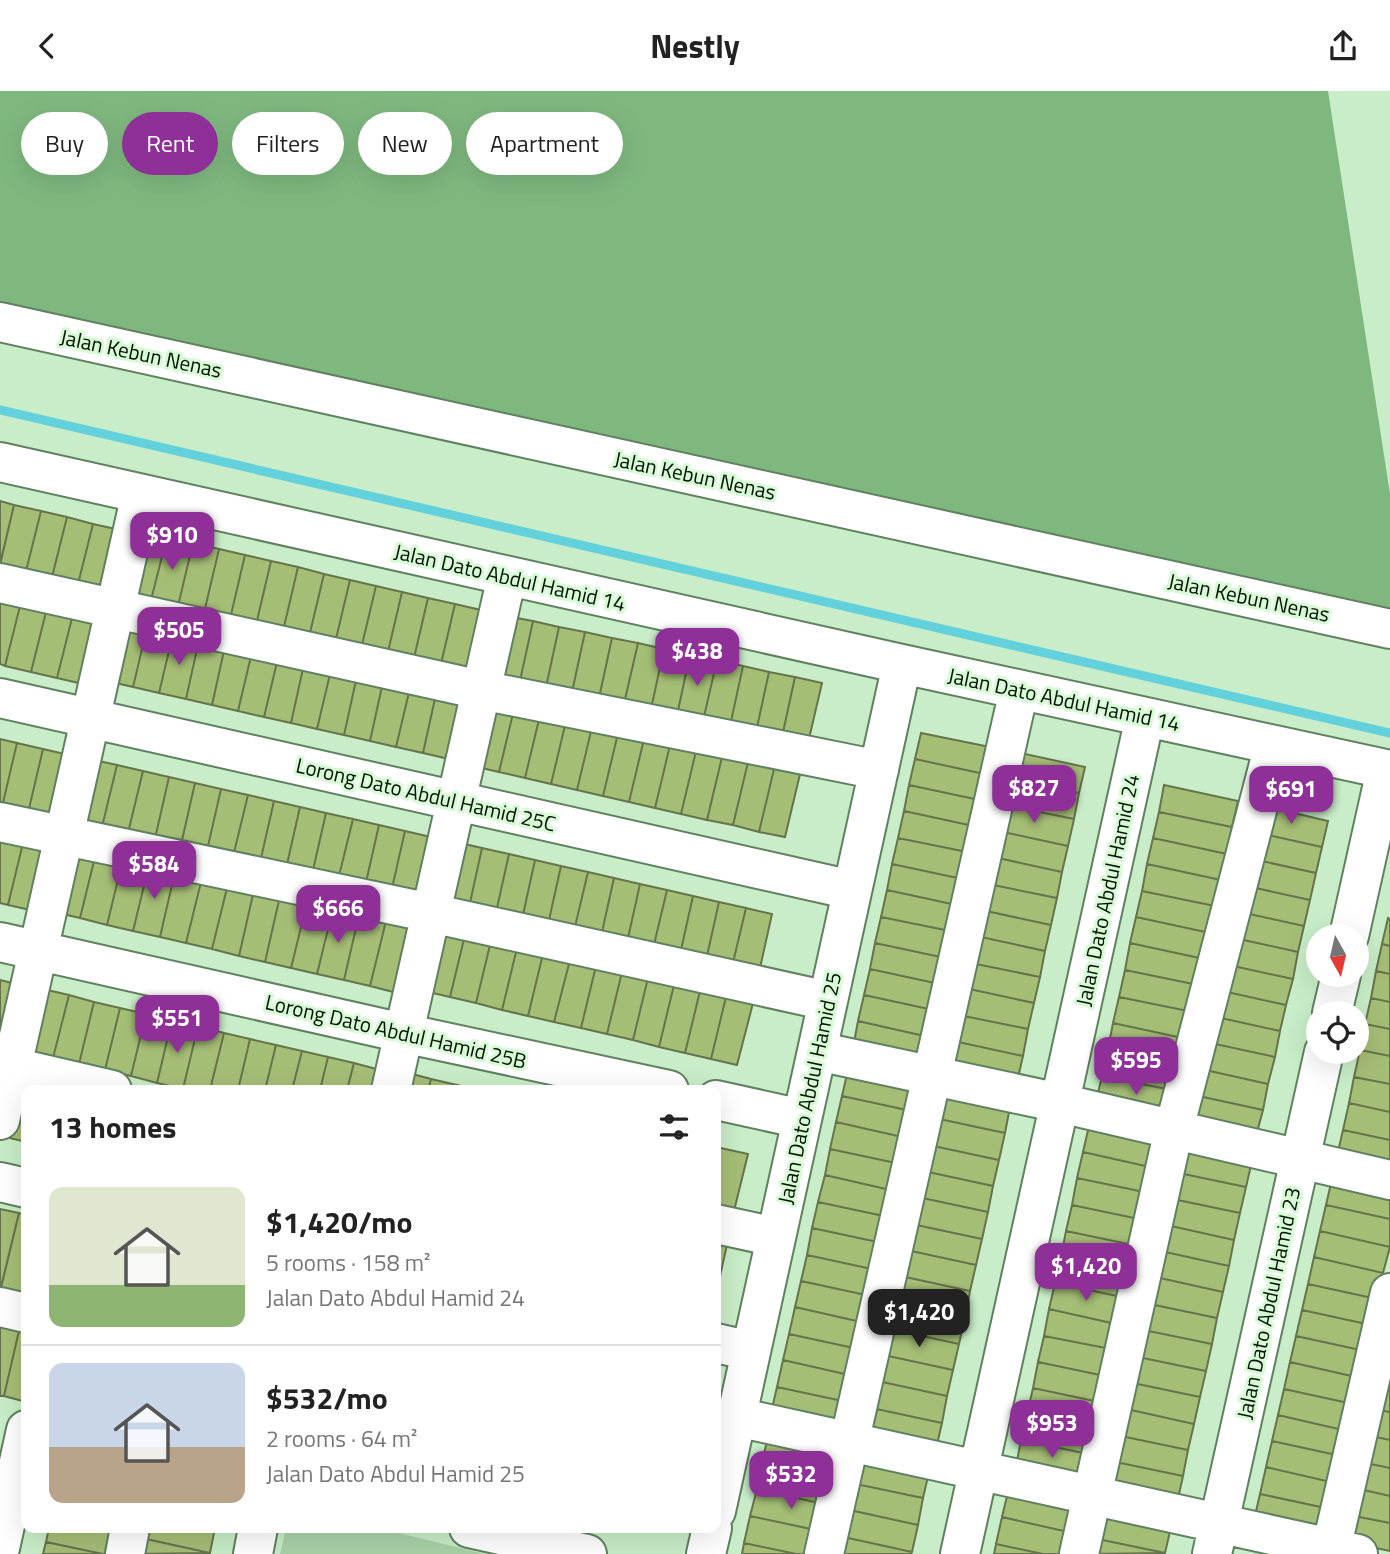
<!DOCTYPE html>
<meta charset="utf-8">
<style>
body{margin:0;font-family:"Titillium Web",sans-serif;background:#f2f2f2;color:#222;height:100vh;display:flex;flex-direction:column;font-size:26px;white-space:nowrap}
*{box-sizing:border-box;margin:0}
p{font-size:23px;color:#767676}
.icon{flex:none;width:38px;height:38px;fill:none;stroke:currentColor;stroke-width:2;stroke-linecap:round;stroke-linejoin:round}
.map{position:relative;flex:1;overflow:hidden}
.panel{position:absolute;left:21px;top:994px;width:700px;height:448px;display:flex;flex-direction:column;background:#fff;border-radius:14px;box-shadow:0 7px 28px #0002}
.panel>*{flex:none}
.hud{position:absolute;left:21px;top:21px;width:700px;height:63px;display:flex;gap:14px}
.needle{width:46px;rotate:172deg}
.tools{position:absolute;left:1306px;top:833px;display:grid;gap:14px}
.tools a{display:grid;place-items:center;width:63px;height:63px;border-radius:50%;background:#fff;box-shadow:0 7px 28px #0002;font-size:35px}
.price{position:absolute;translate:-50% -60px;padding:0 16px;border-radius:14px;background:#8f2f98;color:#fff;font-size:23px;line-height:46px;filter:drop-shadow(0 2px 4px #0008)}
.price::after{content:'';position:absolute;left:50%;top:42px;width:21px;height:16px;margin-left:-10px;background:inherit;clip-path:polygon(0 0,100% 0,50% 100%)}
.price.on{background:#222;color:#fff}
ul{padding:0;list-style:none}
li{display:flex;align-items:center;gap:21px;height:175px;padding:0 28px}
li+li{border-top:2px solid #e0e0e0}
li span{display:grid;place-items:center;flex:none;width:196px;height:140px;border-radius:14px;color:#555}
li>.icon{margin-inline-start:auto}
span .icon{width:84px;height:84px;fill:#fffc;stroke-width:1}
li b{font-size:30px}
h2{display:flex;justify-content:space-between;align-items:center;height:84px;padding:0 28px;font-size:30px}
.tag{padding:0 24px;border-radius:32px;background:#fff;box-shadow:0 7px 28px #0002;font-size:24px;line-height:63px}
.tag.on{background:#8f2f98;color:#fff}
header{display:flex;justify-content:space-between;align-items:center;height:91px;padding:0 28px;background:#fff;font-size:32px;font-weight:700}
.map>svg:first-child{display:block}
</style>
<header><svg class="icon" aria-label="back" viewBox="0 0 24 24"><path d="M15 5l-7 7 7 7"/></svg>Nestly<svg class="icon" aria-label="share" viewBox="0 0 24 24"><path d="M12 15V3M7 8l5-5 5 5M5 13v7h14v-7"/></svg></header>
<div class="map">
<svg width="1390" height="1463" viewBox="0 0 1390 1463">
<rect width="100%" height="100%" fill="#c9edc8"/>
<path fill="#a9d2a8" d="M297,1437H378L485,1463H280L285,1442Z"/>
<path fill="#7fb87f" d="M0,0H1328L1390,403V537L0,210Z"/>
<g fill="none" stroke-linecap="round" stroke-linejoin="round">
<path stroke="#63d1db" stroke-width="9" d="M0,319L1390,642"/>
</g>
<path fill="#a5be76" stroke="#65744b" stroke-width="2" d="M0,410L14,414L0,473Z
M14,414L41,420L26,480L0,474Z
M41,420L67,426L52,486L26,480Z
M67,426L93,433L78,493L52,486Z
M93,433L120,439L104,499L78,493Z
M141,440L167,446L151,509L125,503Z
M167,446L193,452L178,515L151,509Z
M193,452L219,458L204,522L178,515Z
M219,458L245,464L230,528L204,522Z
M245,464L271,470L256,534L230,528Z
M271,470L298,476L283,540L256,534Z
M298,476L324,483L309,546L283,540Z
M324,483L350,489L335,552L309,546Z
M350,489L376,495L361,558L335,552Z
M376,495L402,501L387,565L361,558Z
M402,501L428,507L413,571L387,565Z
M0,502L22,507L5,575L0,573Z
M22,507L48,513L31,581L5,575Z
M428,507L455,513L440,577L413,571Z
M48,513L74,519L57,587L31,581Z
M455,513L481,519L466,583L440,577Z
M74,519L100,525L83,593L57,587Z
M506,525L533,530L520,590L494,584Z
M533,530L559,536L546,596L520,590Z
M120,531L147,537L133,596L107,590Z
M559,536L585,541L572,601L546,596Z
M147,537L173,543L159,602L133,596Z
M585,541L612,547L599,607L572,601Z
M173,543L199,549L186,608L159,602Z
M612,547L638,552L624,613L599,607Z
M199,549L225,555L212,614L186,608Z
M638,552L664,558L651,618L624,613Z
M225,555L252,561L238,620L212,614Z
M664,558L690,564L677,624L651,618Z
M252,561L278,567L264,626L238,620Z
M690,564L717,569L703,630L677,624Z
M278,567L304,573L291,632L264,626Z
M717,569L743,575L730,635L703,630Z
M304,573L331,579L317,638L291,632Z
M743,575L769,581L756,641L730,635Z
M331,579L357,585L344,644L317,638Z
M769,581L795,586L782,646L756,641Z
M357,585L383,591L370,650L344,644Z
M795,586L822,592L808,652L782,646Z
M383,591L410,597L396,656L370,650Z
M410,597L436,603L423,662L396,656Z
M436,603L463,609L449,668L423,662Z
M489,608L515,614L499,681L473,675Z
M515,614L541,620L525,687L499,681Z
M541,620L567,626L551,693L525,687Z
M567,626L593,632L577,699L551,693Z
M593,632L619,638L603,705L577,699Z
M619,638L645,644L629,711L603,705Z
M921,642L995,657L989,684L915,668Z
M645,644L671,650L655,717L629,711Z
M0,648L17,652L2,716L0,715Z
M671,650L697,656L681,723L655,717Z
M17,652L43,658L28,722L2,716Z
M697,656L723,662L707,729L681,723Z
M43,658L69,664L55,728L28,722Z
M1011,660L1085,676L1079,702L1006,686Z
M723,662L749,667L733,734L707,729Z
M749,667L775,674L759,741L733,734Z
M90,668L117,674L101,740L75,734Z
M915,668L989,684L984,710L909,694Z
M117,674L143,680L127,746L101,740Z
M775,674L801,679L785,746L759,741Z
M143,680L169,686L154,752L127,746Z
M169,686L195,692L180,758L154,752Z
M1006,686L1079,702L1074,728L1000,713Z
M195,692L221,698L206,764L180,758Z
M909,694L984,710L978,736L904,720Z
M1164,694L1238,710L1232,736L1159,721Z
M221,698L248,704L232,770L206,764Z
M248,704L274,710L259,776L232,770Z
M274,710L300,716L285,782L259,776Z
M1000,713L1074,728L1068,755L994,739Z
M1260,714L1328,730L1322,756L1254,741Z
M300,716L326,722L311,788L285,782Z
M904,720L978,736L972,762L898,747Z
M1159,721L1232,736L1227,763L1153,747Z
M326,722L353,728L337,793L311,788Z
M353,728L379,734L364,800L337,793Z
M379,734L405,740L390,806L364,800Z
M994,739L1068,755L1062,781L989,765Z
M405,740L431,746L416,811L390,806Z
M1254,741L1322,756L1316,782L1248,767Z
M0,747L23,752L8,814L0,812Z
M898,747L972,762L967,789L892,773Z
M1153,747L1227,763L1221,789L1147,773Z
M456,751L482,757L468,821L442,815Z
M23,752L49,758L35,820L8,814Z
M70,756L96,762L80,827L54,821Z
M482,757L509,763L495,826L468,821Z
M96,762L123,768L107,834L80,827Z
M509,763L535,769L521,833L495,826Z
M989,765L1062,781L1057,807L983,792Z
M1248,767L1316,782L1310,809L1242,794Z
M123,768L149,774L133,840L107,834Z
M535,769L561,775L547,838L521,833Z
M892,773L967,789L961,815L887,799Z
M1147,773L1221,789L1215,815L1142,800Z
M149,774L175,781L160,846L133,840Z
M561,775L588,781L573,844L547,838Z
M175,781L202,787L186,852L160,846Z
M588,781L614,787L600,850L573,844Z
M202,787L228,793L212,858L186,852Z
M614,787L640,793L626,856L600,850Z
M983,792L1057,807L1051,834L977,818Z
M228,793L254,799L239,865L212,858Z
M640,793L667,799L652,862L626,856Z
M1242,794L1310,809L1304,835L1236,820Z
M254,799L280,805L265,871L239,865Z
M667,799L693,805L679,868L652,862Z
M887,799L961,815L955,841L881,826Z
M1142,800L1215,815L1210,842L1136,826Z
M280,805L307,812L291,877L265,871Z
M693,805L719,811L705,874L679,868Z
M719,811L746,817L731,880L705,874Z
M307,812L333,818L317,883L291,877Z
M746,817L772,823L758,886L731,880Z
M333,818L359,824L344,889L317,883Z
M977,818L1051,834L1045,860L972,844Z
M1236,820L1304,835L1298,861L1230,846Z
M359,824L386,830L370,895L344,889Z
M881,826L955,841L950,868L875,852Z
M1136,826L1210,842L1204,868L1130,852Z
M1388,827L1390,828V855L1382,853Z
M386,830L412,837L397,902L370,895Z
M439,838L465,844L450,906L424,900Z
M465,844L491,850L476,912L450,906Z
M972,844L1045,860L1040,886L966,871Z
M1230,846L1298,861L1293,888L1224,873Z
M491,850L517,857L502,919L476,912Z
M875,852L950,868L944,894L870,878Z
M1130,852L1204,868L1198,894L1125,879Z
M1382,853L1390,855V883L1376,880Z
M517,857L543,863L528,925L502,919Z
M543,863L570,869L554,931L528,925Z
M570,869L596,875L581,937L554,931Z
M966,871L1040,886L1034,912L960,896Z
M1224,873L1293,888L1286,914L1218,899Z
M596,875L622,881L607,943L581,937Z
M870,878L944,894L938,920L864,904Z
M1125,879L1198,894L1193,921L1119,906Z
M1376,880L1390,883V911L1371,907Z
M622,881L648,887L633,949L607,943Z
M648,887L674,894L659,956L633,949Z
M0,889L20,894L0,956Z
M674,894L700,900L685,962L659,956Z
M960,896L1034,912L1028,938L954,923Z
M43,898L69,904L53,967L27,961Z
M1218,899L1286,914L1280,940L1212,925Z
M700,900L726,906L711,968L685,962Z
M69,904L94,911L79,973L53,967Z
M864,904L938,920L933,947L858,930Z
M726,906L753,912L737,974L711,968Z
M1119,906L1193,921L1187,948L1113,932Z
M1371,907L1390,911V938L1365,933Z
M94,911L120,917L105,979L79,973Z
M120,917L146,923L131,985L105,979Z
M146,923L172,929L157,992L131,985Z
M954,923L1028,938L1023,965L949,949Z
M1212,925L1280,940L1275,966L1206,951Z
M172,929L198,935L183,998L157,992Z
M858,930L933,947L927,972L853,957Z
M1113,932L1187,948L1181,974L1108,958Z
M1365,933L1390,938V965L1360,959Z
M198,935L224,942L210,999L183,998Z
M224,942L250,948L238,999H210Z
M250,948L276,954L265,999H238Z
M949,949L1023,965L1017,991L943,975Z
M1206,951L1275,966L1268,993L1201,978Z
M276,954L302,960L292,999H265Z
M1108,958L1181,974L1176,1000L1102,985Z
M1360,959L1390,965V993L1354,986Z
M302,960L328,966L320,999H292Z
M328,966L354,972L347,999H320Z
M354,972L380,979L375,999H347Z
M1201,978L1268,993L1263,1019L1194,1004Z
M848,979L923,995L916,1021L842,1005Z
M405,981L431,988L428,999H400Z
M22,984L46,999H26V1051L6,1046Z
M1102,985L1176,1000L1170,1027L1096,1011Z
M1354,986L1390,993V1021L1349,1012Z
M431,988L457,994L456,999H428Z
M457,994L479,999H456Z
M936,1000L1010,1016L1005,1042L930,1026Z
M1194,1004L1263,1019L1256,1045L1189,1030Z
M842,1005L916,1021L911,1048L836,1031Z
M1349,1012L1390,1021V1049L1343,1039Z
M930,1026L1005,1042L999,1069L924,1053Z
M836,1031L911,1048L905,1074L830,1058Z
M1089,1035L1155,1049L1150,1076L1083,1061Z
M1343,1039L1390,1049V1076L1337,1065Z
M924,1053L999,1069L993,1095L919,1079Z
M1179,1054L1252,1070L1246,1096L1174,1081Z
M716,1056L748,1063L732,1128L716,1124Z
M830,1058L905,1074L899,1101L825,1084Z
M1083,1061L1150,1076L1144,1101L1077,1087Z
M919,1079L993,1095L988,1121L913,1105Z
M1174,1081L1246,1096L1240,1122L1168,1107Z
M825,1084L899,1101L893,1127L818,1111Z
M1077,1087L1144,1101L1139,1128L1072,1114Z
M1332,1088L1390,1101V1128L1326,1114Z
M913,1105L988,1121L982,1148L907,1132Z
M1168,1107L1240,1122L1234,1149L1162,1133Z
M818,1111L893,1127L887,1153L812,1137Z
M1072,1114L1139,1128L1133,1154L1066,1140Z
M1326,1114L1390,1128V1156L1320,1140Z
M0,1118L19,1122L0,1200Z
M19,1122L26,1124V1206L0,1201Z
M907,1132L982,1148L976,1174L902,1158Z
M1162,1133L1234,1149L1229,1175L1156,1159Z
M812,1137L887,1153L881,1180L807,1164Z
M1066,1140L1133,1154L1127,1180L1061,1166Z
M1320,1140L1390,1156L1383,1182L1314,1166Z
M716,1141L729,1145L716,1203Z
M902,1158L976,1174L970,1200L896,1184Z
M1156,1159L1229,1175L1223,1201L1151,1185Z
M807,1164L881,1180L875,1206L801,1190Z
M1061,1166L1127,1180L1122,1206L1055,1192Z
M1314,1166L1383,1182L1377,1208L1308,1193Z
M896,1184L970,1200L965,1226L890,1211Z
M1151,1185L1223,1201L1217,1227L1145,1212Z
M801,1190L875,1206L870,1233L795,1216Z
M1055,1192L1122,1206L1116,1233L1049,1218Z
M1308,1193L1377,1208L1371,1234L1302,1219Z
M890,1211L965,1226L959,1253L885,1237Z
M1145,1212L1217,1227L1212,1253L1139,1238Z
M795,1216L870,1233L863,1259L789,1243Z
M1049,1218L1116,1233L1111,1258L1044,1245Z
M1302,1219L1371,1234L1365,1260L1296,1245Z
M0,1227L21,1231L4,1305H0Z
M21,1231L26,1233V1311L4,1305Z
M885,1237L959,1253L953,1279L879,1263Z
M1139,1238L1212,1253L1206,1280L1133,1265Z
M789,1243L863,1259L858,1286L783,1269Z
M1044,1245L1111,1258L1105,1285L1038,1271Z
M1296,1245L1365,1260L1360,1287L1290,1271Z
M879,1263L953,1279L947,1305L873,1289Z
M1133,1265L1206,1280L1200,1306L1128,1291Z
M783,1269L858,1286L852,1312L777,1296Z
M1038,1271L1105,1285L1099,1311L1033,1297Z
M1290,1271L1360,1287L1353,1313L1284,1298Z
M873,1289L947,1305L942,1332L867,1316Z
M1128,1291L1200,1306L1194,1333L1122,1317Z
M1379,1291L1390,1293V1321L1373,1318Z
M777,1296L852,1312L846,1338L771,1322Z
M1033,1297L1099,1311L1094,1337L1027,1323Z
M1284,1298L1353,1313L1347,1340L1278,1324Z
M867,1316L942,1332L936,1358L861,1342Z
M1122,1317L1194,1333L1188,1359L1116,1344Z
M1373,1318L1390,1321V1349L1367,1344Z
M1027,1323L1094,1337L1088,1363L1021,1349Z
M1278,1324L1347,1340L1341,1365L1272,1350Z
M1116,1344L1188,1359L1183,1385L1111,1370Z
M1367,1344L1390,1349V1377L1361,1371Z
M768,1345L844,1362L838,1389L762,1372Z
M1021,1349L1088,1363L1083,1389L1016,1375Z
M1272,1350L1341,1365L1335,1392L1266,1376Z
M857,1365L929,1381L923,1407L851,1392Z
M1111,1370L1183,1385L1177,1412L1105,1396Z
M1361,1371L1390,1377V1405L1355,1397Z
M762,1372L838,1389L832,1415L757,1398Z
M1266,1376L1335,1392L1330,1418L1260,1403Z
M851,1392L923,1407L918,1434L845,1418Z
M1355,1397L1390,1405V1432L1349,1424Z
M757,1398L832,1415L825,1441L750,1425Z
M1008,1401L1083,1417L1077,1443L1002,1426Z
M1260,1403L1330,1418L1323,1444L1254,1429Z
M845,1418L918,1434L912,1461L839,1445Z
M1099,1421L1171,1436L1165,1462L1093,1447Z
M1349,1424L1390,1432V1460L1343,1450Z
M750,1425L825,1441L821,1463H796L744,1452Z
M1002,1426L1077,1443L1073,1463H1043L996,1453Z
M49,1437H109L126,1440L121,1463H103L46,1451Z
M139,1437H215L210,1462L137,1446Z
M839,1445L912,1461L911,1463H835Z
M137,1446L210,1462L133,1463Z
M1093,1447L1165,1462L1090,1463Z
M46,1451L103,1463H43Z
M744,1452L796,1463H742Z
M996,1453L1043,1463H994Z"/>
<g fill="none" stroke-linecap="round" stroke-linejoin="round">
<g stroke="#608160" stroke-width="42">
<path id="minor" d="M0,231L1390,538
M0,371L902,573L1390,679
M0,492L481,599L879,679
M0,607L852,799
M0,731L431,822L828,910
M1349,845L1386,679
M0,851L403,942L669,999
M1332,922L1341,884
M817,960L1060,1012L1390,1089
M0,973L112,999
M391,999L507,485
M716,1009L802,1028
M0,1029L141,403
M0,1091L26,1097
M716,1133L776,1146
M0,1216L26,1222
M716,1252L751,1260
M737,1326L1358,1463
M716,1420L902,573
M469,1437L587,1463
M0,1457L26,1339
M125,1463L130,1437
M253,1463L258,1437
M706,1463L712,1437
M824,1463L1019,599
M960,1463L1145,626
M1079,1463L1174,1038L1274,654
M1212,1463L1324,961
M1330,1463L1390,1202"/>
</g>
<use href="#minor" stroke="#fff" stroke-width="38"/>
</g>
<g text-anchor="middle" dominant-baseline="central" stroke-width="6" stroke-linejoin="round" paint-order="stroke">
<g font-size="21" fill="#061206" stroke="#d6fbd5">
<text transform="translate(141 262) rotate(12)">Jalan Kebun Nenas</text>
<text transform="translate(695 384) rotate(12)">Jalan Kebun Nenas</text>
<text transform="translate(510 486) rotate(13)">Jalan Dato Abdul Hamid 14</text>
<text transform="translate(1249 506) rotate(12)">Jalan Kebun Nenas</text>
<text transform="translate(1064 608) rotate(12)">Jalan Dato Abdul Hamid 14</text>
<text transform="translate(426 703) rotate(13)">Lorong Dato Abdul Hamid 25C</text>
<text transform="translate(1107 799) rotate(-78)">Jalan Dato Abdul Hamid 24</text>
<text transform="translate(396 940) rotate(13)">Lorong Dato Abdul Hamid 25B</text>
<text transform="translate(809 997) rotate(-78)">Jalan Dato Abdul Hamid 25</text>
<text transform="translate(1268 1212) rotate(-78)">Jalan Dato Abdul Hamid 23</text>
</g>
</g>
</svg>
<div class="tools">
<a><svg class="needle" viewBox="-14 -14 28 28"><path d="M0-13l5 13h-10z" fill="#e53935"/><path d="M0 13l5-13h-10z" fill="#767676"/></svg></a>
<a><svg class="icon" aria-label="locate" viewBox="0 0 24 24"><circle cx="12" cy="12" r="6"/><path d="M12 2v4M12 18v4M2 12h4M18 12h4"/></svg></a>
</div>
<b class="price" style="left:172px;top:481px">$910</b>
<b class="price" style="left:179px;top:576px">$505</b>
<b class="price" style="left:697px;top:597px">$438</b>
<b class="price" style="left:1034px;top:734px">$827</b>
<b class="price" style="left:1291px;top:735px">$691</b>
<b class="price" style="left:154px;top:810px">$584</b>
<b class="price" style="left:338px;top:854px">$666</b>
<b class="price" style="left:177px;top:964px">$551</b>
<b class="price" style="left:1136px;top:1006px">$595</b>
<b class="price" style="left:1086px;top:1212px">$1,420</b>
<b class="price on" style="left:919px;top:1258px">$1,420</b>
<b class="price" style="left:1052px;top:1369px">$953</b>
<b class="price" style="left:791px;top:1420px">$532</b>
<div class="hud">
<a class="tag">Buy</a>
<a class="tag on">Rent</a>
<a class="tag">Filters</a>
<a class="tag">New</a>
<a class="tag">Apartment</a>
</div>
<section class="panel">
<h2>13 homes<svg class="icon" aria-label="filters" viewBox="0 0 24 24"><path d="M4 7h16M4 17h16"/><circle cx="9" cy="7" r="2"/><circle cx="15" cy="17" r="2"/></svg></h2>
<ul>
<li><span style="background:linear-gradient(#dfe7d0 70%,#8fb573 0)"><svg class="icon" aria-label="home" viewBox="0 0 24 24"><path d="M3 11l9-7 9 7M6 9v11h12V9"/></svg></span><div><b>$1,420/mo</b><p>5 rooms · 158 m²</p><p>Jalan Dato Abdul Hamid 24</p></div></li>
<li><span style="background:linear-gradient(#c9d6e8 60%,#b9a48a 0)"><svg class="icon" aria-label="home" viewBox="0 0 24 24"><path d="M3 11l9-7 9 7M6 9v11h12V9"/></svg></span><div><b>$532/mo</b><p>2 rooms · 64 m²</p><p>Jalan Dato Abdul Hamid 25</p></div></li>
</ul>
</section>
</div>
